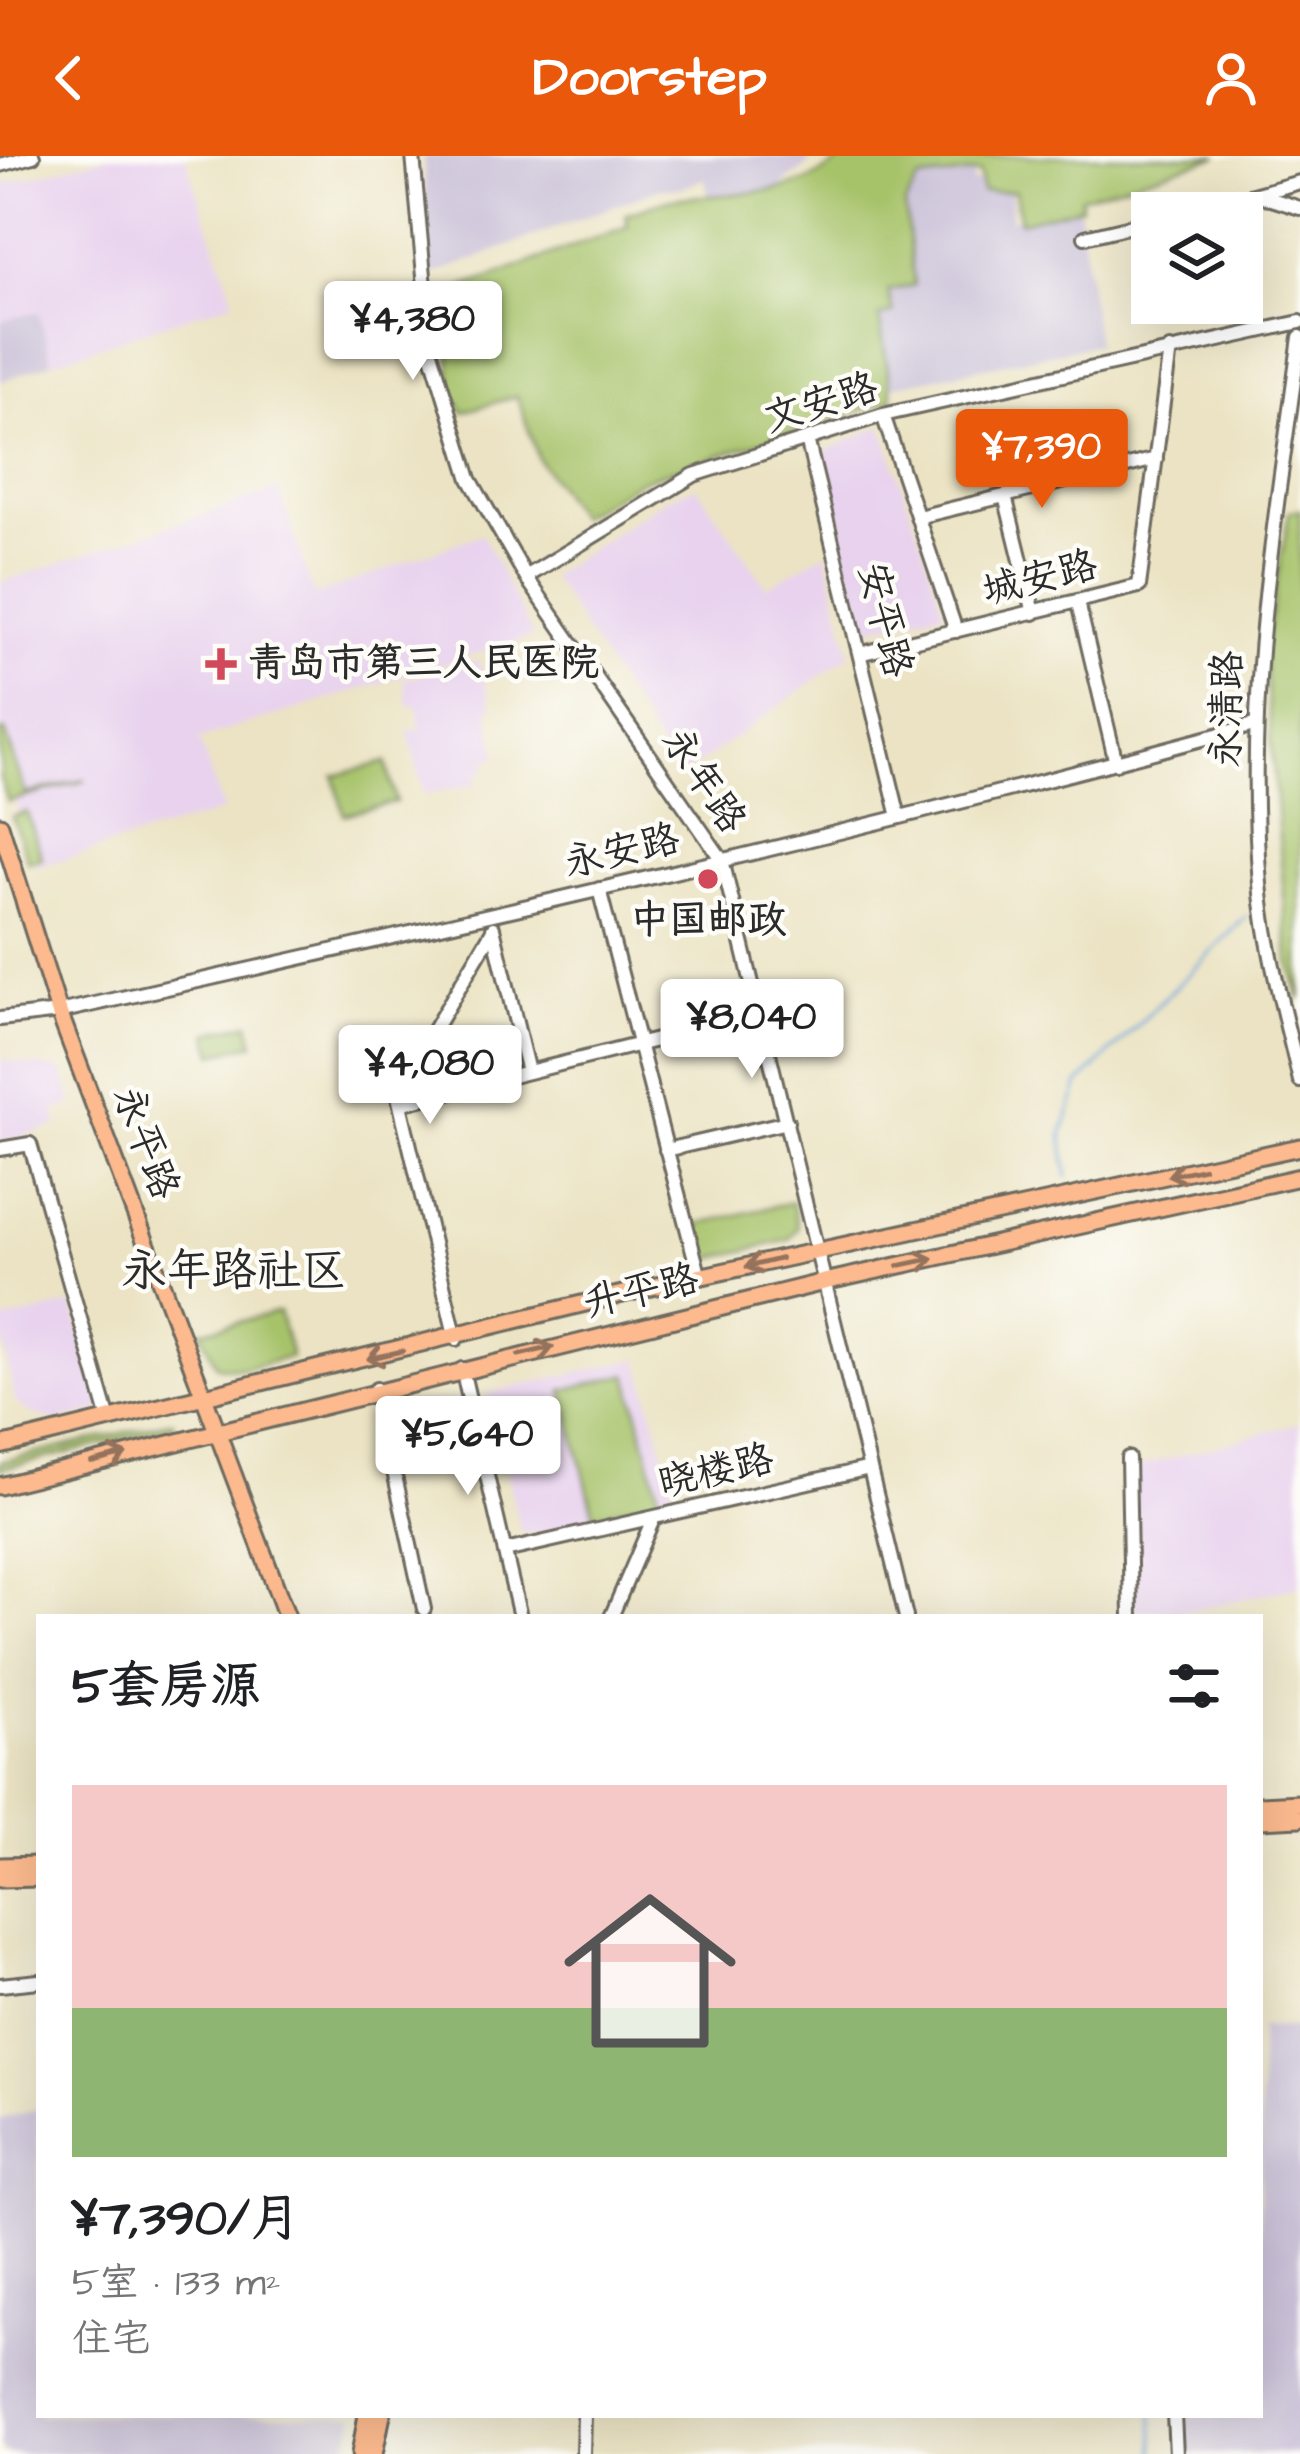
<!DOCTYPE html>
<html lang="zh">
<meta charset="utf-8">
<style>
body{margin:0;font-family:"Architects Daughter","LXGW WenKai TC",sans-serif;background:#f6f6f6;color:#202124;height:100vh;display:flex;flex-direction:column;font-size:45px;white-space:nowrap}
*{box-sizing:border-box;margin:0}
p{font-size:39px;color:#757577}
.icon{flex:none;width:66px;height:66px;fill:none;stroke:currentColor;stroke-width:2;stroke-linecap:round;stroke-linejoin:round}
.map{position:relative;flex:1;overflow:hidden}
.details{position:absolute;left:36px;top:1458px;width:1227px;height:804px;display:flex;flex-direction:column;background:#fff;border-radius:0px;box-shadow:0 12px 48px #0002}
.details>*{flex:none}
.tools{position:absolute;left:1131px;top:36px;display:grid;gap:24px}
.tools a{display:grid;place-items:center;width:132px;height:132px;border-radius:0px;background:#fff;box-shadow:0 12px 48px #0002;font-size:60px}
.price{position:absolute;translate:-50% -102px;padding:0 27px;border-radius:12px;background:#fff;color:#222;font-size:39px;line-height:78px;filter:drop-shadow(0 3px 6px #0008)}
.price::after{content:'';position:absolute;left:50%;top:72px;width:36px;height:27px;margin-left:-18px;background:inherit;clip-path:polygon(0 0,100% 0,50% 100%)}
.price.on{background:#ea580c;color:#fff}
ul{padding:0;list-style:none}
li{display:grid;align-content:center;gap:24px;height:636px;padding:0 36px}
li span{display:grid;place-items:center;height:372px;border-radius:0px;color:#555}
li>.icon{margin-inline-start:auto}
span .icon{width:216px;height:216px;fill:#fffc;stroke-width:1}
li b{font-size:51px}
h2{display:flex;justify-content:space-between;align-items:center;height:144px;padding:0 36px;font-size:51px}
header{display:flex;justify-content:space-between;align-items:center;height:156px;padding:0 36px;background:#ea580c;color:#fff;font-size:54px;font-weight:800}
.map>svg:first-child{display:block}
</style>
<header><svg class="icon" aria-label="back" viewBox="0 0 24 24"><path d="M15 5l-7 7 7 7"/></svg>Doorstep<svg class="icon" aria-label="person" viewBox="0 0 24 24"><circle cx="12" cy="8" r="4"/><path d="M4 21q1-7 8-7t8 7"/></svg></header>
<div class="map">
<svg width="1300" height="2298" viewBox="0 0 1300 2298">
<rect width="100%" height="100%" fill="#fdfcf7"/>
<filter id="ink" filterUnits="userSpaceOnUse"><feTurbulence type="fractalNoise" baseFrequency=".00833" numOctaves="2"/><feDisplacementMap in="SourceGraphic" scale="24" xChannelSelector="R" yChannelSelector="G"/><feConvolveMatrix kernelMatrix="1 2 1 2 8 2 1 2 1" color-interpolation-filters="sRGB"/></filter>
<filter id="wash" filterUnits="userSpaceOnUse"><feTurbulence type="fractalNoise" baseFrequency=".004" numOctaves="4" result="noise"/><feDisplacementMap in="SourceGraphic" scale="48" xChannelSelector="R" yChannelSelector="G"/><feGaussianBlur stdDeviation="2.7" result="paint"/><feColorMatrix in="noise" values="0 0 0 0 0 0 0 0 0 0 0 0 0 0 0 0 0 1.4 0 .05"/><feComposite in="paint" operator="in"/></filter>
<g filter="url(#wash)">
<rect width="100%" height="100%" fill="#ebe3c3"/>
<path fill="#e8d2ee" d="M109,0H185L234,145L52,206L38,156L0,165V29Z
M882,270L944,455L862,473L818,298Z
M696,330L767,431L826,396L850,499L680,621L550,420L667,342Z
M279,333L314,440L482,378L533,480L199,583L223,655L38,711L0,602V427Z
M478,504L493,552L488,555L498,601L485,604L487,614L476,616L477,628L424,638L408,574H420L417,549L408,550L404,524Z
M0,903L62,914L73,949L54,954L58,969L0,987Z
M72,1148L103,1253L55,1266L24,1254L14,1243L0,1166Z
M639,1203L676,1344L527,1379L520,1374L488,1237Z
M1300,1267V1430L1160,1461H1134V1312Z"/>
<path fill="#c9bfd7" d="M423,0H810L808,9L769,39L709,43L705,22L683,32H660L430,120Z
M977,1L973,26L1011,29V63L1078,45L1097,188L885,232L866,156L893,28Z
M38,156L52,206L0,226V165Z
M1260,1871L1300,1872V2298H1182L1180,2259H1260Z
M39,1953V2259H355L345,2298H7L0,2289V1963Z"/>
<path fill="#a7c36a" stroke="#69774a" stroke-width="3" d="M845,0H1219L1081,41V51L1020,66L1015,35L982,36L980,16L919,24L905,48L914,129L888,135L893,157L879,161L893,244L642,324L578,361L539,304L517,240L463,256L452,234L446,138L628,70L625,59C642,53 662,44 680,42C738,36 800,43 845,0Z
M1300,354V844L1289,802L1264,498L1289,356Z
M5,575L26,638L86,624L8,646L0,623V576Z
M386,606L396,646L344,659L334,620Z
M27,656L42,702L28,706L12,661Z
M249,867L254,888L214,898L208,877Z
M792,1046L798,1072L789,1084L706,1104L698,1068Z
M279,1156L291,1201L243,1213L217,1210L200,1175Z
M628,1218L660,1343L594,1359L563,1234Z
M173,1265L174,1271L0,1313V1306Z"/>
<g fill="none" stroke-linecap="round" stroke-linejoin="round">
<path stroke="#68a5d9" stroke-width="3" d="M1068,1021L1062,978L1079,928L1247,760
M1153,2259L1155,2298"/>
</g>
</g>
<g filter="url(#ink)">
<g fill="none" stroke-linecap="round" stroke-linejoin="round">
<g stroke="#6e6b60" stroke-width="18">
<path id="minor" d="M413,0L431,196L470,323L526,421L722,704L906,1461
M0,9L33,0
M1261,40L1300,52
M1187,57L1300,26
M1085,81L1152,65
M1300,181C1275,366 1244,541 1260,728C1266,794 1285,860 1300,925
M883,259L956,475
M807,283L899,661
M1005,340L1034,457
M918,361L1156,303
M526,421L694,319L883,259L1300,166
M1078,447L1116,607
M863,497L1139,430L1170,193
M599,733L700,1122
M493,772L528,916
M0,863L59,856C459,767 859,677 1254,569
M400,948L761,858
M0,993L30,988L109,1264
M666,994L787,966
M456,1183L397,936L493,774
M462,1213L520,1461
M376,1233L424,1453
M1128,1302L1131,1461
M505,1395L870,1312
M611,1461L654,1361
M0,1829L39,1825
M1174,2259L1176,2298
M583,2298L584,2259"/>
</g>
<g stroke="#6e6b60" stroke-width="21">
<path id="major" d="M0,669L59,856L287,1461
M0,1290L647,1132L1300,991
M0,1330L824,1126L1300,1021
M1260,1649L1300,1647
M1260,1664L1300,1662
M0,1710L39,1709
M0,1723L39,1722
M360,2298L367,2259
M374,2298L382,2259"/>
</g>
<use href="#minor" stroke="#fff" stroke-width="12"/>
<use href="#major" stroke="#fcba8e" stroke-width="15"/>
</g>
<defs><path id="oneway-shaft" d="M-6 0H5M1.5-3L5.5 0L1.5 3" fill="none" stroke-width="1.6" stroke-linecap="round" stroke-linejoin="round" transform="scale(3)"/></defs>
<g stroke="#94725c">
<use href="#oneway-shaft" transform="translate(1186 1016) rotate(168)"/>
<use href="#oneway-shaft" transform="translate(916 1106) rotate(-12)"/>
<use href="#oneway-shaft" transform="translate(763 1107) rotate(166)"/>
<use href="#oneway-shaft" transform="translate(536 1195) rotate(-13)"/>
<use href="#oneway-shaft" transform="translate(385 1199) rotate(167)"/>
<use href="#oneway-shaft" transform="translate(109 1302) rotate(-14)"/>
</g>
</g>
<g fill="#d1495b" stroke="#fdfcf7" stroke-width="4.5">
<path d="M215 490h12v12h12v12h-12v12h-12v-12h-12v-12h12z"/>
<circle cx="708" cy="723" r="12"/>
</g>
<g text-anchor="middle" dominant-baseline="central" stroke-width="9" stroke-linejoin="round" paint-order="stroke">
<g font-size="39" fill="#2b2b2b" stroke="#fdfcf7">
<text transform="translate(821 248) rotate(-17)">文安路</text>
<text transform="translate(1040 423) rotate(-14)">城安路</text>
<text transform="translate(884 464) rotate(76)">安平路</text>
<text transform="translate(1228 553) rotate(-89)">永清路</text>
<text transform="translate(703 625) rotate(56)">永年路</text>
<text transform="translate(622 696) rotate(-13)">永安路</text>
<text transform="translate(145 987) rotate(69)">永平路</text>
<text transform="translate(641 1136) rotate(-13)">升平路</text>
<text transform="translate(716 1316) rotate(-13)">晓楼路</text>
</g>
<g font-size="39" font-weight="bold" fill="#2b2b2b" stroke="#fdfcf7" text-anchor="start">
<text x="248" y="508">青岛市第三人民医院</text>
<text x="708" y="765" text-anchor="middle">中国邮政</text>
</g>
<g font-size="45" fill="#2b2b2b" stroke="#fdfcf7">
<text x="234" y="1116">永年路社区</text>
</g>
</g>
</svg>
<div class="tools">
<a><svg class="icon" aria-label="layers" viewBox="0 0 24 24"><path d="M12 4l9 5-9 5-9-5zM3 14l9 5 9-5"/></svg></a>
</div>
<b class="price" style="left:413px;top:227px">¥4,380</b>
<b class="price on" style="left:1042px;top:355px">¥7,390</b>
<b class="price" style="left:752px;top:925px">¥8,040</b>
<b class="price" style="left:430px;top:971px">¥4,080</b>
<b class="price" style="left:468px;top:1342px">¥5,640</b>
<section class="details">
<h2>5套房源<svg class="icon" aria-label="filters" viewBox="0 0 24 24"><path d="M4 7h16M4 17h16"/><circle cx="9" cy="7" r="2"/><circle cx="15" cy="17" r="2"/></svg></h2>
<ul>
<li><span style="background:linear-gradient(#f6c9c9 60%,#8fb573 0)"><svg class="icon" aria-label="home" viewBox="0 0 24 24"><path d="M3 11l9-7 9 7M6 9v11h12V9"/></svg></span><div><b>¥7,390/月</b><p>5室 · 133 m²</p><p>住宅</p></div></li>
</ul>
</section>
</div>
